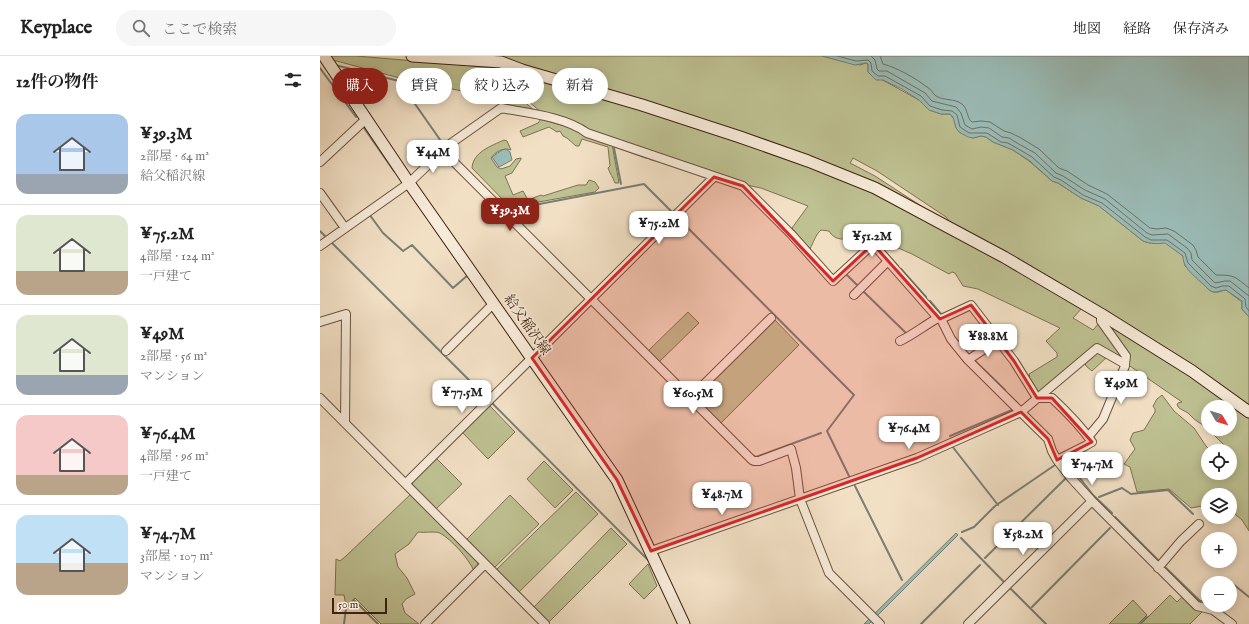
<!DOCTYPE html>
<html lang="ja">
<meta charset="utf-8">
<style>
body{margin:0;font-family:"IM FELL English","Noto Serif JP",serif;background:#f6f6f6;color:#222;height:100vh;display:flex;flex-direction:column;font-size:15px;white-space:nowrap}
*{box-sizing:border-box;margin:0}
p{font-size:13px;color:#767676}
.icon{flex:none;width:22px;height:22px;fill:none;stroke:currentColor;stroke-width:2;stroke-linecap:round;stroke-linejoin:round}
.map{position:relative;flex:1;overflow:hidden}
.details{display:flex;flex-direction:column;background:#fff;width:320px}
.details>*{flex:none}
.guide{position:absolute;left:12px;top:12px;width:380px;height:36px;display:flex;gap:8px}
.needle{width:26px;rotate:128deg}
.controls{position:absolute;left:881px;top:344px;display:grid;gap:8px}
.controls a{display:grid;place-items:center;width:36px;height:36px;border-radius:50%;background:#fff;box-shadow:0 2px 10px #0003;font-size:20px}
.scale{position:absolute;left:12px;bottom:10px;width:55px;box-sizing:border-box;padding-left:4px;border:2px solid #402210;border-top:0;font-size:11px;line-height:14px;white-space:nowrap;color:#402210;-webkit-text-stroke:3px #f7ebd9;paint-order:stroke}
.price{position:absolute;translate:-50% -34px;padding:0 9px;border-radius:8px;background:#fff;color:#222;font-size:13px;line-height:26px;filter:drop-shadow(0 1px 2px #0008)}
.price::after{content:'';position:absolute;left:50%;top:24px;width:12px;height:9px;margin-left:-6px;background:inherit;clip-path:polygon(0 0,100% 0,50% 100%)}
.price.current{background:#8f2418;color:#fff}
ul{padding:0;list-style:none}
li{display:flex;align-items:center;gap:12px;height:100px;padding:0 16px}
li+li{border-top:1px solid #e0e0e0}
li span{display:grid;place-items:center;flex:none;width:112px;height:80px;border-radius:12px;color:#555}
li>.icon{margin-inline-start:auto}
span .icon{width:48px;height:48px;fill:#fffc;stroke-width:1}
li b{font-size:17px}
h2{display:flex;justify-content:space-between;align-items:center;height:48px;padding:0 16px;font-size:17px}
.pill{padding:0 14px;border-radius:18px;background:#fff;box-shadow:0 2px 10px #0003;font-size:14px;line-height:36px}
.pill.current{background:#8f2418;color:#fff}
header{display:flex;align-items:center;gap:24px;box-sizing:border-box;height:56px;padding:0 20px;background:#fff;border-bottom:1px solid #e0e0e0}
header strong{font-size:19px}
nav{display:flex;gap:22px;margin-inline-start:auto;font-size:14px}
.search{width:280px;height:36px;background:#f6f6f6;display:flex;align-items:center;gap:10px;box-sizing:border-box;padding:0 14px;border-radius:22px;color:#767676;font-size:15px}
main{display:flex;flex:1;min-height:0}
.map>svg:first-child{display:block}
</style>
<header>
<strong>Keyplace</strong>
<div class="search"><svg class="icon" aria-label="search" viewBox="0 0 24 24"><circle cx="10" cy="10" r="6"/><path d="M15 15l6 6"/></svg>ここで検索</div>
<nav><a>地図</a><a>経路</a><a>保存済み</a></nav>
</header>
<main>
<section class="details">
<h2>12件の物件<svg class="icon" aria-label="filters" viewBox="0 0 24 24"><path d="M4 7h16M4 17h16"/><circle cx="9" cy="7" r="2"/><circle cx="15" cy="17" r="2"/></svg></h2>
<ul>
<li><span style="background:linear-gradient(#a9c7e8 75%,#9aa5b1 0)"><svg class="icon" aria-label="home" viewBox="0 0 24 24"><path d="M3 11l9-7 9 7M6 9v11h12V9"/></svg></span><div><b>¥39.3M</b><p>2部屋 · 64 m²</p><p>給父稲沢線</p></div></li>
<li><span style="background:linear-gradient(#dfe7d0 70%,#b9a48a 0)"><svg class="icon" aria-label="home" viewBox="0 0 24 24"><path d="M3 11l9-7 9 7M6 9v11h12V9"/></svg></span><div><b>¥75.2M</b><p>4部屋 · 124 m²</p><p>一戸建て</p></div></li>
<li><span style="background:linear-gradient(#dfe7d0 75%,#9aa5b1 0)"><svg class="icon" aria-label="home" viewBox="0 0 24 24"><path d="M3 11l9-7 9 7M6 9v11h12V9"/></svg></span><div><b>¥49M</b><p>2部屋 · 56 m²</p><p>マンション</p></div></li>
<li><span style="background:linear-gradient(#f6c9c9 75%,#b9a48a 0)"><svg class="icon" aria-label="home" viewBox="0 0 24 24"><path d="M3 11l9-7 9 7M6 9v11h12V9"/></svg></span><div><b>¥76.4M</b><p>4部屋 · 96 m²</p><p>一戸建て</p></div></li>
<li><span style="background:linear-gradient(#bfe0f5 60%,#b9a48a 0)"><svg class="icon" aria-label="home" viewBox="0 0 24 24"><path d="M3 11l9-7 9 7M6 9v11h12V9"/></svg></span><div><b>¥74.7M</b><p>3部屋 · 107 m²</p><p>マンション</p></div></li>
</ul>
</section>
<div class="map">
<svg width="929" height="568" viewBox="0 0 929 568">
<rect width="100%" height="100%" fill="#f2e0c5"/>
<filter id="stains"><feTurbulence type="fractalNoise" baseFrequency=".005" numOctaves="4"/><feColorMatrix values="0 0 0 0 .2 0 0 0 0 .09 0 0 0 0 .02 0 0 0 .5 -.17"/></filter>
<radialGradient id="worn" r=".72"><stop offset=".6" stop-color="#630" stop-opacity="0"/><stop offset="1" stop-color="#630" stop-opacity=".3"/></radialGradient>
<path fill="#bec192" stroke="#7f7251" fill-rule="evenodd" d="M5,0H36L178,12L202,17L240,28L482,107L550,134L616,167L763,251L753,262L773,274L780,266L804,303L776,290L718,339L708,323L710,321L709,318L737,301V297L726,285L740,272L658,233L643,230L635,217L632,216L629,218L592,198L537,174L531,182C523,184 514,184 509,175L501,174C496,178 493,187 490,193L472,172L488,150L441,132L422,128L223,59C214,49 205,42 193,36L192,38L202,44L215,55L181,47L142,35L87,24L13,4Z
M172,0H502L540,9L546,7L548,8V16L599,44L609,54L621,58H630L634,63L636,72L653,82L661,80L666,81L673,86L693,94L709,105L732,125L738,127L761,142L779,150L823,185C831,188 837,188 845,186L863,200L865,210L888,233C895,239 899,235 906,234L922,246V253L929,261V353L631,168L626,161L557,115L533,102L530,107L555,120L618,161L560,131Z
M221,63L258,74L292,88L299,127H295C293,121 290,118 288,112L290,110L288,91L262,83L259,90H256L247,82L243,80L240,75L237,76L229,71L203,81L200,75L218,67Z
M184,84L187,85L191,94C183,91 175,96 171,102L177,111L181,113L190,110L196,103L201,102V103L192,117L185,120L193,139L203,135L208,144L221,139L223,140L258,129H266L269,124L275,126L279,132L275,136L190,151L152,112C153,96 171,90 184,84Z
M368,256L379,267L338,307L328,295Z
M454,263L479,289L400,368L375,344V341Z
M784,263L834,294L929,360V475L922,464L910,454V439H888V449L871,452L849,433L817,436L810,411L804,408L815,393L810,384L813,377L824,374L835,356V353L833,350L837,343L842,339L854,355L874,372L886,390L891,395H888V417H910V395L887,372L874,363L868,357L859,352L857,349L858,347L862,346L807,308ZM888,351H910V373H888Z
M778,294L788,300L772,315L766,310L765,307Z
M169,349L195,376L168,403L142,376Z
M116,402L142,428L116,453L92,429V426Z
M224,405L253,434L235,452L207,423Z
M256,436L278,458L198,537L176,514Z
M92,437L158,505V511L154,515C149,503 132,484 120,477C115,475 104,477 98,476L89,488L75,498L78,511L87,522L95,538L86,543L82,548L85,557L99,568H61L35,542L26,550L24,539H15L16,503L20,505L26,500Z
M190,439L219,468L174,512L147,483Z
M291,472L307,488L228,567L213,552Z
M328,508L337,530L324,543L309,528Z
M850,539L857,546L862,541L874,553L883,555L870,568H821Z
M813,544L827,559L818,568H789Z"/>
<path fill="#9bbdb8" stroke="#777f75" d="M502,0H929V261L922,253V245L906,234C899,234 895,239 888,233C880,224 862,213 863,200L845,187C837,188 831,188 823,185L779,150L761,142L738,127L732,125L710,105L693,94L673,86L666,81L661,80L653,82L648,81L639,76L636,72L633,61L630,58H621L609,54L599,44L582,33L563,24H556L548,16V8L546,7L535,9Z
M186,93L190,96L192,104L179,111L172,101L182,94Z
M636,477L638,479L549,568H544Z"/>
<g fill="none" stroke-linecap="round" stroke-linejoin="round">
<path stroke="#6e7064" stroke-width="1" d="M517,0L536,5L548,4L551,7L552,15L558,20H565L601,40L610,50L622,54L632,55L637,59L640,71L649,77H667L681,86L688,87L695,91L712,101L734,121L741,124L763,139L782,147L825,181L831,184H847L865,197L868,207L891,230L896,232L902,230H909L925,243L926,251L929,255
M551,0L555,4L557,13L559,15H567L605,37L612,45L636,51L641,57L645,69L652,73L661,71L669,72L682,81L689,82L697,87L715,97L736,117L743,120L765,134L785,143L827,177L832,179L848,178L867,192L871,197L872,204L895,227L905,225H910L929,240
M560,0L563,8C578,12 595,22 607,31C611,33 613,38 616,40C624,45 634,42 642,48C648,53 647,63 652,66L661,65L670,66L684,75L691,77L701,82L719,93L739,112L747,115L768,129L787,138L830,172L837,173L846,172L854,175L873,189L876,194L878,201L896,219C915,219 914,220 929,232"/>
<path stroke="#777f75" stroke-width="2" d="M15,9L79,25L123,88
M0,12L36,61
M44,72L74,115
M294,90L327,102
M294,92L301,128
M330,103L341,106
M186,153L188,154L324,128L352,156
M49,158L63,177L83,195L92,189L133,232L148,219
M358,162L534,339L507,375L529,420
M0,175L7,182
M10,185L166,341
M559,189L578,210
M581,213L606,241
M526,218L538,230
M543,235L587,278
M610,245L622,259
M653,303L685,334
M688,338L697,347
M172,347L328,504
M630,380L692,354
M632,390L678,449
M432,399L436,401L501,377
M745,404L755,416
M759,421L773,439L792,457
M535,430L582,524
M779,441L802,432L811,438L848,434L873,458
M795,461L840,506
M642,476L654,471L675,450L735,409
M641,482L684,526
M665,502L746,422
M845,511L880,545H888
M910,530L913,528L929,541
M689,531L726,568
M712,551L790,472
M24,568L26,552L34,544L58,568
M601,568L660,509
M820,568L827,561"/>
<g stroke="#6c523d" stroke-width="10">
<path id="street" d="M123,95L432,404L434,405H439L471,393L476,412L480,443L509,517L560,568
M0,106L46,63
M0,137L25,172
M0,190L89,127L130,88L181,52C208,57 246,61 267,77L423,130L471,178L513,225L553,188L618,262L621,263L631,283L648,304L728,383L732,395L737,404L751,422L772,445L877,550L893,554L912,568
M534,239L568,205
M621,263L651,249L694,305L717,342H732C747,356 760,369 772,386L765,390L737,404
M0,266L26,258L25,367
M580,285C593,279 605,269 618,262
M126,295L173,248
M648,304L678,284
M0,342L225,568
M370,342L451,262
M768,381L783,363L805,310V308
M86,427L394,121
M331,495L597,402L701,356L777,292L805,308L806,300L781,265V258
M838,512L861,485L879,468
M105,568L165,508
M648,568L772,445"/>
</g>
<g stroke="#402210" stroke-width="13">
<path id="secondary" d="M4,0L89,127L297,424L364,568
M92,0L181,6L202,14L322,49L420,81L488,105L555,132L684,201L781,258L872,315L929,356"/>
</g>
<use href="#street" stroke="#f7ebd9" stroke-width="8"/>
<use href="#secondary" stroke="#f7ebd9" stroke-width="11"/>
</g>
<path fill="#d62828" fill-opacity="0.2" stroke="#d62828" stroke-width="3" stroke-linejoin="round" d="M394,121L423,130L513,225L553,188L620,263L651,249L694,305L717,342H732L772,386L737,404L728,383L701,356L597,402L331,495L297,424L212,302Z"/>
<g text-anchor="middle" dominant-baseline="central" stroke-width="3" stroke-linejoin="round" paint-order="stroke">
<g font-size="14" fill="#402210" stroke="#f7ebd9">
<text transform="translate(207 269) rotate(55)">給父稲沢線</text>
</g>
</g>
<rect width="100%" height="100%" filter="url(#stains)"/>
<rect width="100%" height="100%" fill="url(#worn)"/>
</svg>
<div class="controls">
<a><svg class="needle" viewBox="-14 -14 28 28"><path d="M0-13l5 13h-10z" fill="#e53935"/><path d="M0 13l5-13h-10z" fill="#767676"/></svg></a>
<a><svg class="icon" aria-label="locate" viewBox="0 0 24 24"><circle cx="12" cy="12" r="6"/><path d="M12 2v4M12 18v4M2 12h4M18 12h4"/></svg></a>
<a><svg class="icon" aria-label="layers" viewBox="0 0 24 24"><path d="M12 4l9 5-9 5-9-5zM3 14l9 5 9-5"/></svg></a>
<a>+</a>
<a>−</a>
</div>
<div class="scale">50 m</div>
<b class="price" style="left:113px;top:118px">¥44M</b>
<b class="price current" style="left:190px;top:176px">¥39.3M</b>
<b class="price" style="left:339px;top:189px">¥75.2M</b>
<b class="price" style="left:552px;top:202px">¥51.2M</b>
<b class="price" style="left:668px;top:302px">¥88.8M</b>
<b class="price" style="left:801px;top:349px">¥49M</b>
<b class="price" style="left:142px;top:358px">¥77.5M</b>
<b class="price" style="left:373px;top:359px">¥60.5M</b>
<b class="price" style="left:589px;top:394px">¥76.4M</b>
<b class="price" style="left:772px;top:430px">¥74.7M</b>
<b class="price" style="left:402px;top:460px">¥48.7M</b>
<b class="price" style="left:703px;top:500px">¥58.2M</b>
<div class="guide">
<a class="pill current">購入</a>
<a class="pill">賃貸</a>
<a class="pill">絞り込み</a>
<a class="pill">新着</a>
</div>
</div>
</main>
